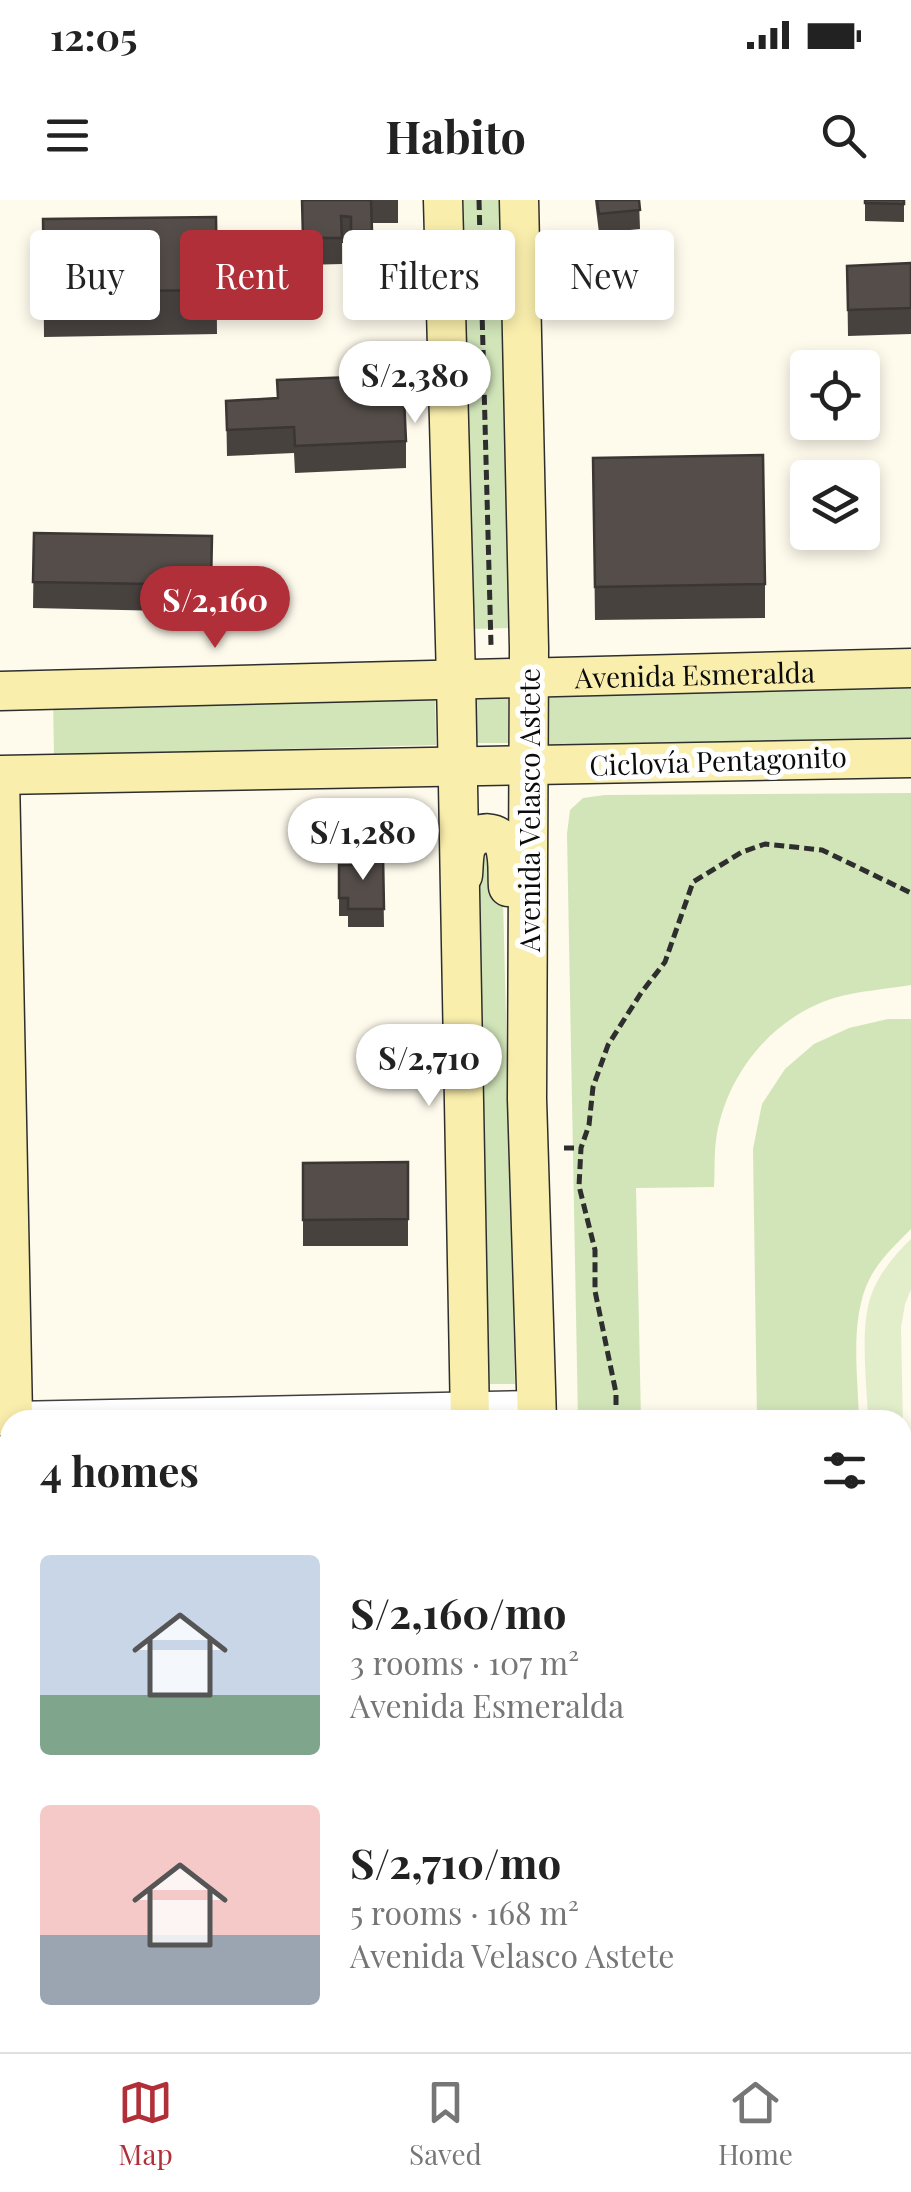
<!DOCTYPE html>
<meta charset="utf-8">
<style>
body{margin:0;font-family:"Playfair Display",serif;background:#f2f2f2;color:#222;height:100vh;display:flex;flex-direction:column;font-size:38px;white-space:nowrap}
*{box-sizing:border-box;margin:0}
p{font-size:32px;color:#767676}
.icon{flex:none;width:55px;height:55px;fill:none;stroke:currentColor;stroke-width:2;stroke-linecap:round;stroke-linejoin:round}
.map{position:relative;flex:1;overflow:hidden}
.details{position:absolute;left:0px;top:1210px;width:912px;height:642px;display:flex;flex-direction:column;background:#fff;border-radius:30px 30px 0 0;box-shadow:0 5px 15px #0003}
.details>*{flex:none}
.top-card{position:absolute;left:30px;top:30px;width:852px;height:90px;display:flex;gap:20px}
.tools{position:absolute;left:790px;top:150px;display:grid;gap:20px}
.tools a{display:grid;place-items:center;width:90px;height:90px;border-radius:10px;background:#fff;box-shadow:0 5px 15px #0003;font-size:50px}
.price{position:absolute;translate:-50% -85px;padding:0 22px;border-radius:35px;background:#fff;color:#222;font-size:32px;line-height:65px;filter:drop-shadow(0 2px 5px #0008)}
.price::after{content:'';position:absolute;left:50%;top:60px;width:30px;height:22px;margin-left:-15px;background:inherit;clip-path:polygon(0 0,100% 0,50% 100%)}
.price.active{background:#b12f39;color:#fff}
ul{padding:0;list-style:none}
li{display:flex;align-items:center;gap:30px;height:250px;padding:0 40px}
li span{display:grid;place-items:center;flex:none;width:280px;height:200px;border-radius:10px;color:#555}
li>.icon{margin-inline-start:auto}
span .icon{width:120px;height:120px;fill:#fffc;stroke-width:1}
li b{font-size:42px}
h2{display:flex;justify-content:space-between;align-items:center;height:120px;padding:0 40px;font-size:42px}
.pill{padding:0 35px;border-radius:10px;background:#fff;box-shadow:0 5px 15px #0003;font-size:35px;line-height:90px}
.pill.active{background:#b12f39;color:#fff}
.status{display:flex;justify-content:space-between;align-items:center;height:70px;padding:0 50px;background:#fff;direction:ltr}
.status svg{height:28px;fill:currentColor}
header{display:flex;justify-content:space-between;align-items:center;height:130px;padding:0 40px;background:#fff;font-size:45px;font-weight:700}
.tabs{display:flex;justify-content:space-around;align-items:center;height:140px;border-top:2px solid #e0e0e0;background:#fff;font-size:28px;color:#767676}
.tabs a{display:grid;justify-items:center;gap:5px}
.tabs .active{color:#b12f39}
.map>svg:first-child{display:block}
</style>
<div class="status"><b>12:05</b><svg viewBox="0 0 49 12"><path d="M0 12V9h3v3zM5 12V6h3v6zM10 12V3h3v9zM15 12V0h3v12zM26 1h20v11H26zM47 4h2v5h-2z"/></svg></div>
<header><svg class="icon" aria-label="menu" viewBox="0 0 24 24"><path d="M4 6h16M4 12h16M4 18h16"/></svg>Habito<svg class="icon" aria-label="search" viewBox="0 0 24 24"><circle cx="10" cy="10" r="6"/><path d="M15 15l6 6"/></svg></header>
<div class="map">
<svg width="911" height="1852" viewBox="0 0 911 1852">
<rect width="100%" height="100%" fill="#fefaec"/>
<path fill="#d1e5b9" d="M454,0H506L513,428L471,429Z
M911,488V547L548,548L547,490Z
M435,489L436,545L54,555L53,499Z
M508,498V543H469L468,499Z
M911,593V785C886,789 859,791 834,798C772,817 725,876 716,940C714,955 715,971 714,987L636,988L641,1220H578L567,634L570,610L583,598L605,595Z
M491,650L502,658L515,1184H488L476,660Z
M888,819H911V1029C897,1043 879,1060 870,1078C849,1118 858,1176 859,1220H757L753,949L762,904L785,869L814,844L849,828Z
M902,1645L911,1656V1778L903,1779Z
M588,1843H654L655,1852H589Z"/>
<path fill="#e2edca" d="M911,1039V1089L905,1104L901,1127L911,1642L902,1630V1220H868C867,1187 861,1138 868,1107C873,1081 892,1057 911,1039Z"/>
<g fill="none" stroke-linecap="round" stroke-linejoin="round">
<g stroke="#3f3f3f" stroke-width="31">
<path id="street" d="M13,1220V1216L537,1205
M26,1842L27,1852"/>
</g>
<g stroke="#2e2e2e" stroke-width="41">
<g id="secondary">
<path d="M443,0L456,479L470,1220"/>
<path d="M519,0L529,448L527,899L537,1220"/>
<path id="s1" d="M0,491L911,468"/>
<path d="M0,575L911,558"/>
<path d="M0,577L13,1216H0"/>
<path d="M463,675C464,665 463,650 469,642C479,630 499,630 504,645C509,657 507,674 508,687"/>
<path d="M480,1842V1852"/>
<path d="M551,1842V1852"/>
</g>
</g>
<path stroke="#2e2e2e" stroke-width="5" stroke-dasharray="10 5" stroke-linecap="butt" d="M479,0L491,445
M564,948H581
M616,1220V1193L595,1091V1050L579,986L581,948L589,925L593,887L608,845L641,793L665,762L693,682L742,652L765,644L822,650L911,693
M607,1842L609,1852"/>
<use href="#street" stroke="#fff" stroke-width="28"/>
<use href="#secondary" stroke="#f9eeac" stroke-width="38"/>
</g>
<path fill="#48423f" d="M302,0H398V23H371L372,58L351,57V43H342V64L303,65Z
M595,0H639L640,29L599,33Z
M865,0H904V22L865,21Z
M216,17L217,134L44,137L43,19Z
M911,63V134L848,136L847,66Z
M277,180L406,241V268L295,273L294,253L227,256L226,201L277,198Z
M593,258L765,384V418L595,420Z
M34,333L212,337L211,412L33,408Z
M383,655L384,727H348V716H339V665H358Z
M408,962V1046H303V963Z
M103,1842H220L216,1852H102Z
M257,1842H400V1851L257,1847Z"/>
<path fill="#3b3633" d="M209,1842H220L216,1852H205Z"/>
<path fill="#544d49" stroke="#3b3633" stroke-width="2.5" d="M302,0H371L372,31H351V17L341,16L342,38H303Z
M597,0H639L640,10L599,14Z
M865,0H904V4L865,3Z
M216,17L217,90L44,92L43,19Z
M911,63V108L848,110L847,66Z
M403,175L406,241L295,246L294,227L227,230L226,201L278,198L277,180Z
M763,255L765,384L595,387L593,258Z
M34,333L212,336L211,385L33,382Z
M358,655H383L384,709H348V698H339V665H358Z
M408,962V1019L303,1020V963Z
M73,1217L167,1220H73Z
M103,1842H209L205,1852L102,1848Z
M253,1847L395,1848V1852H253Z"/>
<g text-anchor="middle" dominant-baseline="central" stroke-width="10" stroke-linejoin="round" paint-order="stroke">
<g font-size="28" fill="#0c0c0c" stroke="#fff">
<text stroke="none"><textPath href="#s1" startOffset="695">Avenida Esmeralda</textPath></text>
<text transform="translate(718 560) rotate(-2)">Ciclovía Pentagonito</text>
<text transform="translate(528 610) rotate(-90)">Avenida Velasco Astete</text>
</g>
</g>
</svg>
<div class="tools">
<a><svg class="icon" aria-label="locate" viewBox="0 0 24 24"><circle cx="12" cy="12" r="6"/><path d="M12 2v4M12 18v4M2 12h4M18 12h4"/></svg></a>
<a><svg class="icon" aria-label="layers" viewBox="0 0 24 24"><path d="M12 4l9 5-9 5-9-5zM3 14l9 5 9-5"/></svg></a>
</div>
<b class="price" style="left:415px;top:226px">S/2,380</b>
<b class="price active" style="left:215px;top:451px">S/2,160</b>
<b class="price" style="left:363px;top:683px">S/1,280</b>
<b class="price" style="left:429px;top:909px">S/2,710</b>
<div class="top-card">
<a class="pill">Buy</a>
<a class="pill active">Rent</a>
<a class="pill">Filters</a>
<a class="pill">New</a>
</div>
<section class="details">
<h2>4 homes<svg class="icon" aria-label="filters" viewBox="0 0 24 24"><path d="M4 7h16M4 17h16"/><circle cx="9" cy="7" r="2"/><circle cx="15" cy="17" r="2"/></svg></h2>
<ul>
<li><span style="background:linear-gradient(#c9d6e8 70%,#7fa58c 0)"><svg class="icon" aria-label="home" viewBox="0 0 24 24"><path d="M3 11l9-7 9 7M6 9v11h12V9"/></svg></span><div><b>S/2,160/mo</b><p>3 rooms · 107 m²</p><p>Avenida Esmeralda</p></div></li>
<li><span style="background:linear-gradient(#f6c9c9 65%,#9aa5b1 0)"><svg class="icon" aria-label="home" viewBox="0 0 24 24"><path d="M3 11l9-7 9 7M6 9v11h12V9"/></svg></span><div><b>S/2,710/mo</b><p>5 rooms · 168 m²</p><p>Avenida Velasco Astete</p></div></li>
</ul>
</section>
</div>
<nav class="tabs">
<a class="active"><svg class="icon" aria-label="map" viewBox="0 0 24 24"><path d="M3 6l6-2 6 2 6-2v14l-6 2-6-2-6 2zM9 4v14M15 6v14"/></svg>Map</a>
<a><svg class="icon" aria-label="saved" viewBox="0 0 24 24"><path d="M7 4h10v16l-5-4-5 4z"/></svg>Saved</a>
<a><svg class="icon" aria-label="home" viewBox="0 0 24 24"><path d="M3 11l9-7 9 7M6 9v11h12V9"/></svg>Home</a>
</nav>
